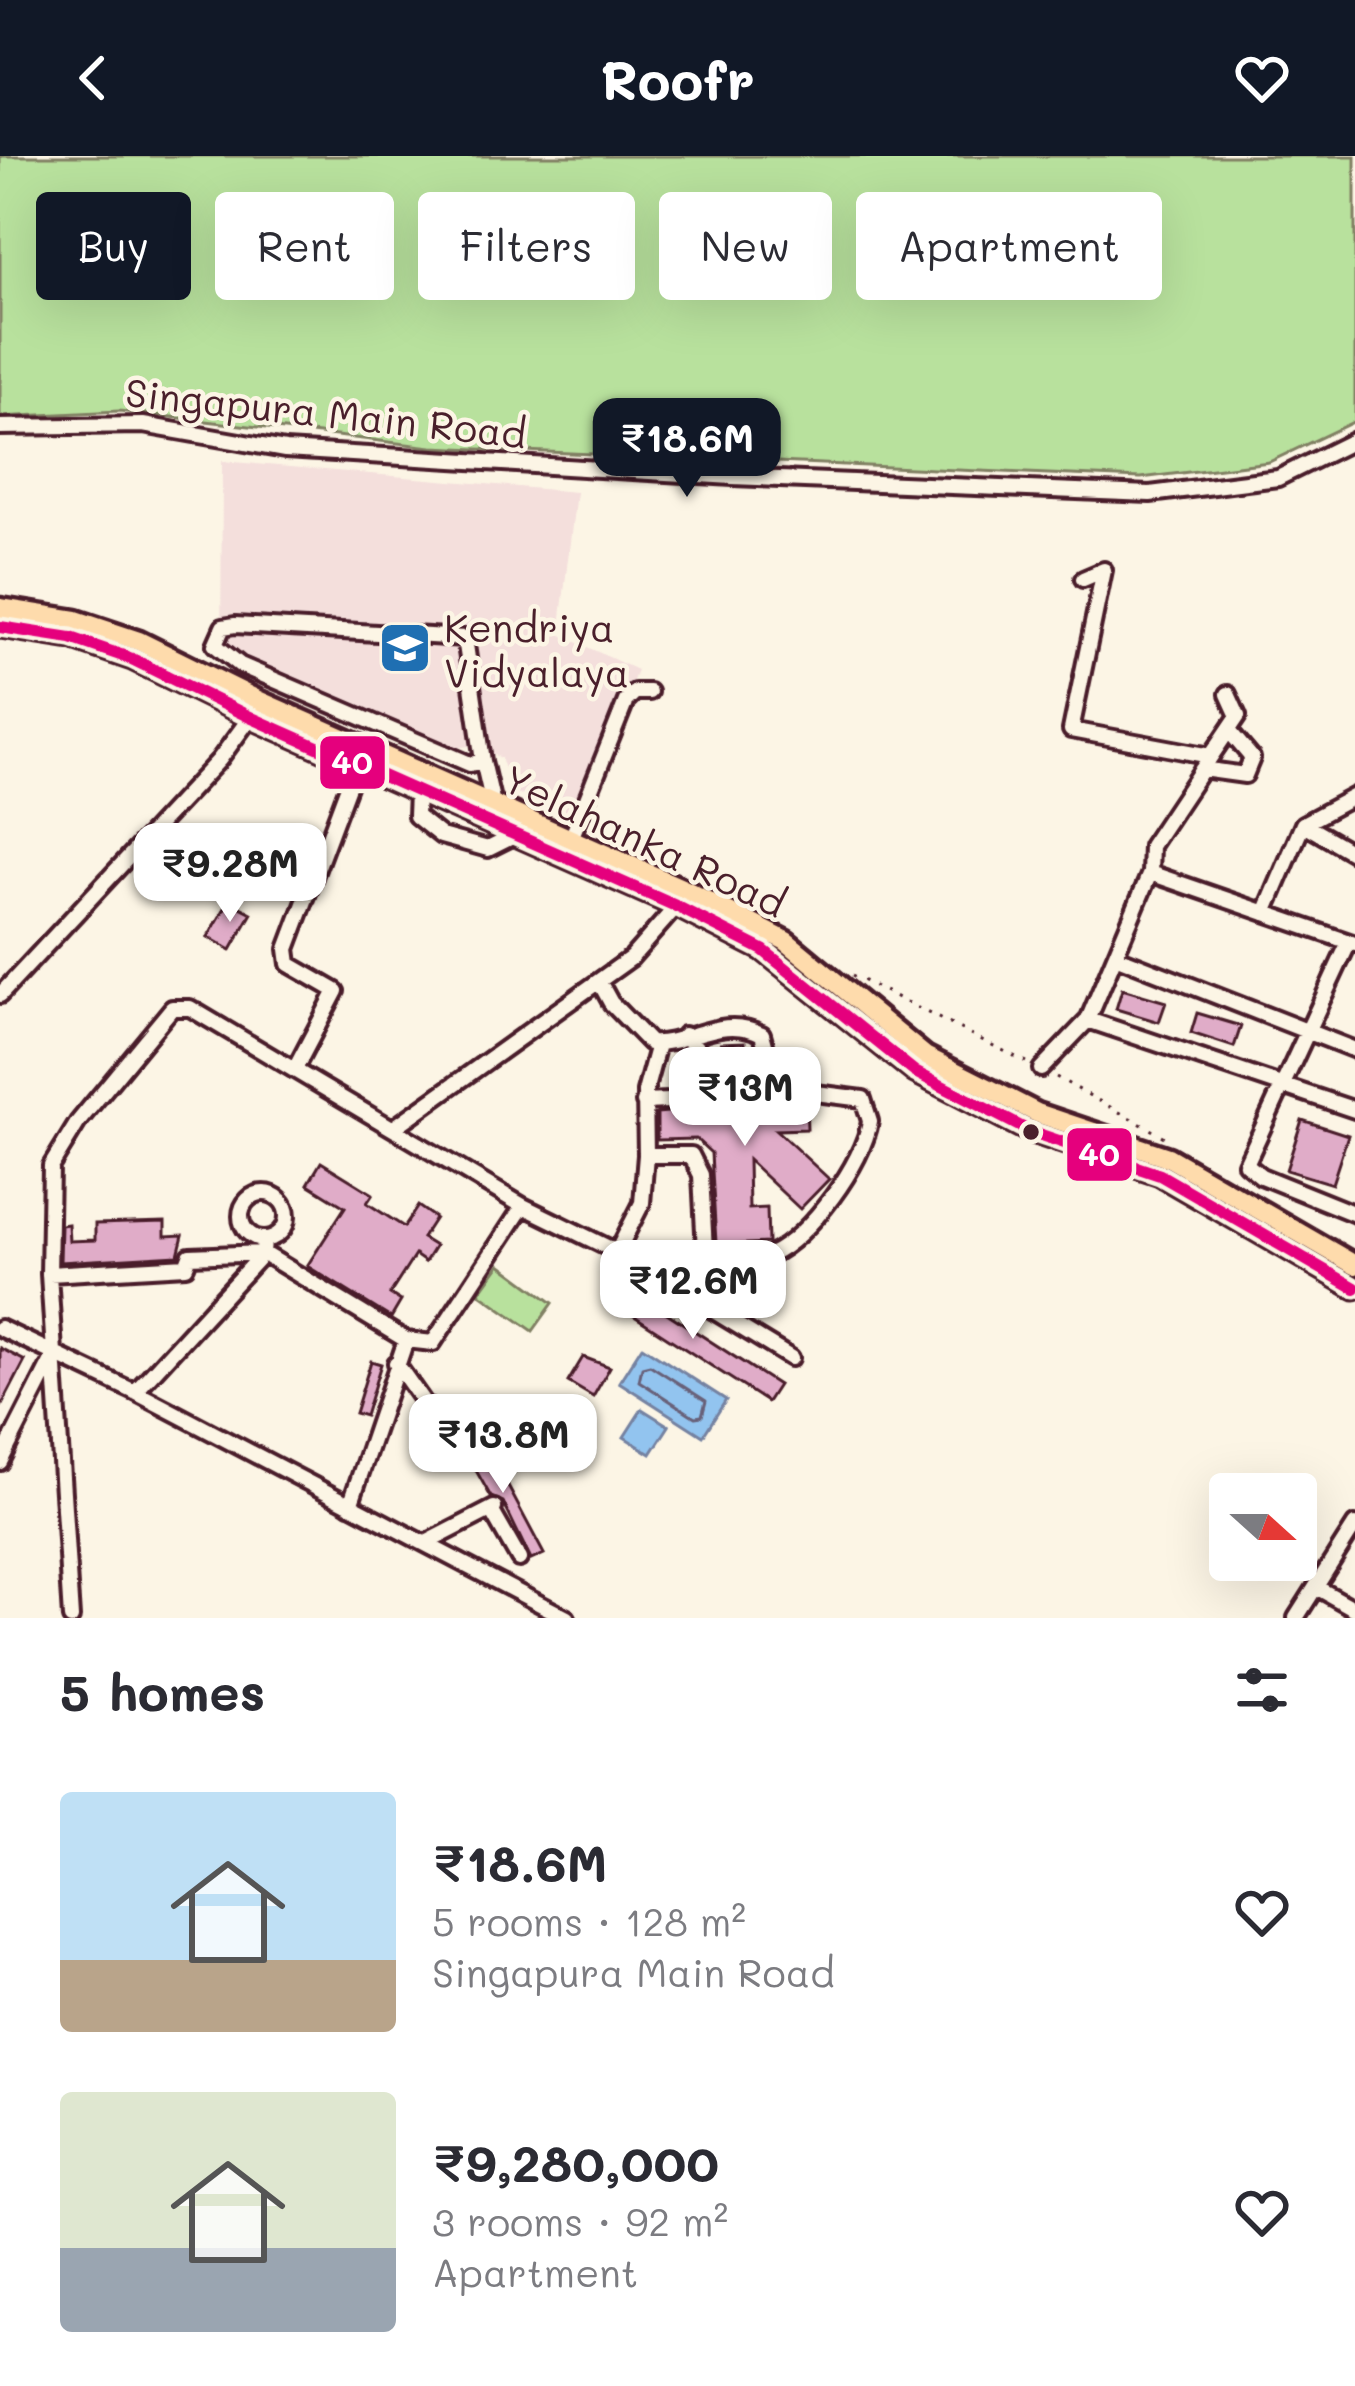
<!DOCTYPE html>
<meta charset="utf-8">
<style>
body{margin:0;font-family:Mali,sans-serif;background:#f2f2f3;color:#2b2b33;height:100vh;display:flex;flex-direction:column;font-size:45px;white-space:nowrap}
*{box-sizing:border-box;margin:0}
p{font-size:39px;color:#7c7c81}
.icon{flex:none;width:66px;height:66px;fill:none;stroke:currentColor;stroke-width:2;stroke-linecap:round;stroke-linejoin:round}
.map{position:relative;height:1462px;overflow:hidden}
.sheet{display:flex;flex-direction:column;background:#fff;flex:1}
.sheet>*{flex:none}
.top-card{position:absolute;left:36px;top:36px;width:1284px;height:108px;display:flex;gap:24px}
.needle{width:78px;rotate:111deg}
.tools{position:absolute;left:1209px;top:1317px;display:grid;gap:24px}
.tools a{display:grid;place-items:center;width:108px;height:108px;border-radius:12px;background:#fff;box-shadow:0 12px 48px #0002;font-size:60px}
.price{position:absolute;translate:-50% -102px;padding:0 27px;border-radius:24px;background:#fff;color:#222;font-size:39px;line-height:78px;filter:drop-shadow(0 3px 6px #0008)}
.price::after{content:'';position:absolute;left:50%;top:72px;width:36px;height:27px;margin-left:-18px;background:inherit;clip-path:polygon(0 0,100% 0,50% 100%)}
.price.on{background:#111827;color:#fff}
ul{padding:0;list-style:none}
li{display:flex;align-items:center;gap:36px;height:300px;padding:0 60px}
li span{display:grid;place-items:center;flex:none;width:336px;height:240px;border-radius:12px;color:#555}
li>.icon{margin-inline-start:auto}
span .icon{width:144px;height:144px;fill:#fffc;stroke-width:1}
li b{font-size:51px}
h2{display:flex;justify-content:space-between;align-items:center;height:144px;padding:0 60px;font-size:51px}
.chip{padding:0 42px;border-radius:12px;background:#fff;box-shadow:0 12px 48px #0002;font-size:42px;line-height:108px}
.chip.on{background:#111827;color:#fff}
header{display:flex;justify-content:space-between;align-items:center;height:156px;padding:0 60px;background:#111827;color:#fff;font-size:54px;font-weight:700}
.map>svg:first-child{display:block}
</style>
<header><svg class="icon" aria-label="back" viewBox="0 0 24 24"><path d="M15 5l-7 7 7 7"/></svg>Roofr<svg class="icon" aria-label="heart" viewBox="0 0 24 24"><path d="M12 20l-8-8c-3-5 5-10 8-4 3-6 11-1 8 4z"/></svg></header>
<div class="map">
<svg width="1355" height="1462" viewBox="0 0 1355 1462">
<rect width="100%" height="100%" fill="#fcf5e5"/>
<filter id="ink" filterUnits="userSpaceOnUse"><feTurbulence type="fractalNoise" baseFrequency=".00833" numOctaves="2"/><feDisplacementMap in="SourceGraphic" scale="24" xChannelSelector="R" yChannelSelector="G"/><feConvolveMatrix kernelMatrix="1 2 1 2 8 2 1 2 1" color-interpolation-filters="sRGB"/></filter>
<g filter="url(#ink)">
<path fill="#f4dfdc" d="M222,305L576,336L559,478L637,514L581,663L514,636L501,602L474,589L422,598L221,506Z"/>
<path fill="#b8e19d" stroke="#818064" stroke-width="3" d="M0,0H1355V265L1269,306L1141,322L432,291L119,255L0,261Z
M500,1108L553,1147L533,1175L479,1137Z"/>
<path fill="#92c4ef" stroke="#7582a1" stroke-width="3" d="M642,1190L726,1244L703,1280L619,1226Z
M642,1253L669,1270L651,1298L624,1281Z"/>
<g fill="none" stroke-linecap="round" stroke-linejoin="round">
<path stroke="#676179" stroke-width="3" d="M650,1209L706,1245L702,1260L695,1261L639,1225L642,1211Z"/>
</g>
<path fill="#e0acc8" stroke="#4a1f2b" stroke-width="3" d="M229,745L252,757L231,794L208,781Z
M1122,833L1166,846L1159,866L1116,853Z
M1197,857L1241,870L1234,891L1191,877Z
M745,886L746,926L767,946L806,947L807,973L776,974L829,1023L800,1053L748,1004L749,1053L767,1052L768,1087L727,1089L716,1087L711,997L696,983L657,984V957L700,953L722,927L721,887Z
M1302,964L1348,979L1332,1028L1286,1014Z
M321,1006L373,1038L367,1047L404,1071L418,1050L435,1062L422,1082L435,1090L425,1106L415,1099L390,1138L401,1145L391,1162L307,1110L345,1051L308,1028Z
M165,1066V1080L183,1079L178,1099L60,1106L61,1069L68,1068L69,1085L95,1084V1068Z
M619,1126L778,1229L767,1246L608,1143Z
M0,1192L25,1205L0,1253Z
M583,1201L610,1211L593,1241L568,1226Z
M371,1205L381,1208L365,1260L355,1257Z
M486,1289L544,1398L531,1404L503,1346L491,1341L465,1295Z"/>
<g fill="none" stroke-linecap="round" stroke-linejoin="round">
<g stroke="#4a1f2b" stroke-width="22">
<path id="minor" d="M0,271L143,269L285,294L733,321L1150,338L1278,322L1355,284
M235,469L465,482L483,605L470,608L240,509L215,489L223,471Z
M1211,600L1238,560L1228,538
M483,605L493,648
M1202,613L1245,619L1252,602L1230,576
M417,636L416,660L441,680L488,693L516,679
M1355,640L1303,668L1355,698
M571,683L626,545L635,536H649
M1150,717L1355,788
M1265,757L1303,668
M1349,786L1246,1008L1261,1020L1355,1058
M1115,800L1355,894
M599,825L611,847L650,887C686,890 721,857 762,878L774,921L784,933L863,943L870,965C864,1006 809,1082 770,1099C754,1106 721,1102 705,1095L701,1019L691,999H646L642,1047L617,1096
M0,839L219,604L255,555
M1088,864L1355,954
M684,879L709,904V925
M295,913L336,835L289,808L287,793L356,609
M1041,913L1088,864L1150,717L1151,690L1211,600L1071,574L1104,414L1083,423
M644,946L693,944
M395,971L631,802L682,744
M646,999L645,936L658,888
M241 1060a23 23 0 1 1 46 0a23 23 0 1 1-46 0Z
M49,1118L186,1110L190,1100L263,1097L406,1184L433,1187L523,1050
M0,1172L135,1236L567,1462
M396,1207L429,1254L476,1284
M135,1236L263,1097L264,1083
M0,1306L55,1198
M350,1349L406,1184
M491,1354L519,1403
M426,1387L494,1352
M1316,1431L1355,1453
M71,1462L49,1118L51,1010L78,966L172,852H190L523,1050L617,1096L791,1202
M1296,1462L1355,1369"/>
</g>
<g stroke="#4a1f2b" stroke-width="27">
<path id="major" d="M0,452L76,464L139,485L260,545L686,734L786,785L925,900L1037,957L1168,1001L1355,1109
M0,471L71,482L132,503L252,562L678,751L763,794L915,916L1029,975L1160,1019L1355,1132"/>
</g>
<path stroke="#4a1f2b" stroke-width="3" stroke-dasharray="3 9" stroke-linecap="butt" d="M852,819L1026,906
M1056,921L1168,983"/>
<use href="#minor" stroke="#fcf5e5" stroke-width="14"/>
<use href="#major" stroke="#fedbac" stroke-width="18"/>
<g stroke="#fcf5e5" stroke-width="21">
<path id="bus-1" d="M0,471L71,482L132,503L252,562L678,751L763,794L915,916L1029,975L1160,1019L1355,1132"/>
</g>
<use href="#bus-1" stroke="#e5007d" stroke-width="12"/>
</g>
</g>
<defs>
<g id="school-square" transform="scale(2.7)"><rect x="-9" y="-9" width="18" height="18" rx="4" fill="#1f6fb2" stroke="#fcf5e5"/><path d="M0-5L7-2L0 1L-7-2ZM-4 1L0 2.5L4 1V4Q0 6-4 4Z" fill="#fff"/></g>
</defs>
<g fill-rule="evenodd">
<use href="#school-square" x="405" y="492"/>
</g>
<circle fill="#4a1f2b" stroke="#fcf5e5" stroke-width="4.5" cx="1031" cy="976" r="10"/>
<g text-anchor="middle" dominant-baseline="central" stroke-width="9" stroke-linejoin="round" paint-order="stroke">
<g font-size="39" fill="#4a1f2b" stroke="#fcf5e5">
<text transform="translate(326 256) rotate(6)">Singapura Main Road</text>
<text transform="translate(645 684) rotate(25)">Yelahanka Road</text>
</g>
<g font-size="39" fill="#4a1f2b" stroke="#fcf5e5" text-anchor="start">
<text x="444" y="470">Kendriya<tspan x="444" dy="45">Vidyalaya</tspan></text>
</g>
</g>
<g stroke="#fcf5e5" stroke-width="4.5">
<rect x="318" y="578" width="69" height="57" rx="12" fill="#e5007d"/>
<rect x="1065" y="970" width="69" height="57" rx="12" fill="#e5007d"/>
</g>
<g font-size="33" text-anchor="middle" font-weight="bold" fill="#fff">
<text x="352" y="618">40</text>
<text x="1099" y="1010">40</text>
</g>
</svg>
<div class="tools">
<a><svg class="needle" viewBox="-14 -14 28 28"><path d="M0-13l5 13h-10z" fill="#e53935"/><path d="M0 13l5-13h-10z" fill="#7c7c81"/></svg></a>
</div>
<b class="price on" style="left:687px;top:344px">₹18.6M</b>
<b class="price" style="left:230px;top:769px">₹9.28M</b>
<b class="price" style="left:745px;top:993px">₹13M</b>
<b class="price" style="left:693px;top:1186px">₹12.6M</b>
<b class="price" style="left:503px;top:1340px">₹13.8M</b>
<div class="top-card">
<a class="chip on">Buy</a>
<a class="chip">Rent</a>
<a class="chip">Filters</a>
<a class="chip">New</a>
<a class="chip">Apartment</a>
</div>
</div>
<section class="sheet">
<h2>5 homes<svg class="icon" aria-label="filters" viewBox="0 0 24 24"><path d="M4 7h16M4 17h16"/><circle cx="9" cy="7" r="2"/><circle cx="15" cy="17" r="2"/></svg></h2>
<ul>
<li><span style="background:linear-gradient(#bfe0f5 70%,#b9a48a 0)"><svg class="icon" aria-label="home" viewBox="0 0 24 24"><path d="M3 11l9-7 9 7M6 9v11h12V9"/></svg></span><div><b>₹18.6M</b><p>5 rooms · 128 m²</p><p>Singapura Main Road</p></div><svg class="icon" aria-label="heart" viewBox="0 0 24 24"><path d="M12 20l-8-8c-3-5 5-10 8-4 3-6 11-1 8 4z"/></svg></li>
<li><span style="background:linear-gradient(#dfe7d0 65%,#9aa5b1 0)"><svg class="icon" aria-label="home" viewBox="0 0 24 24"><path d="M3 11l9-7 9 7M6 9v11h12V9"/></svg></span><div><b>₹9,280,000</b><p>3 rooms · 92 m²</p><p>Apartment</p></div><svg class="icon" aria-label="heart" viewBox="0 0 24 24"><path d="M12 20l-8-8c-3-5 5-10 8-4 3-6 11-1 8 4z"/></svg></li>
</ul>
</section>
